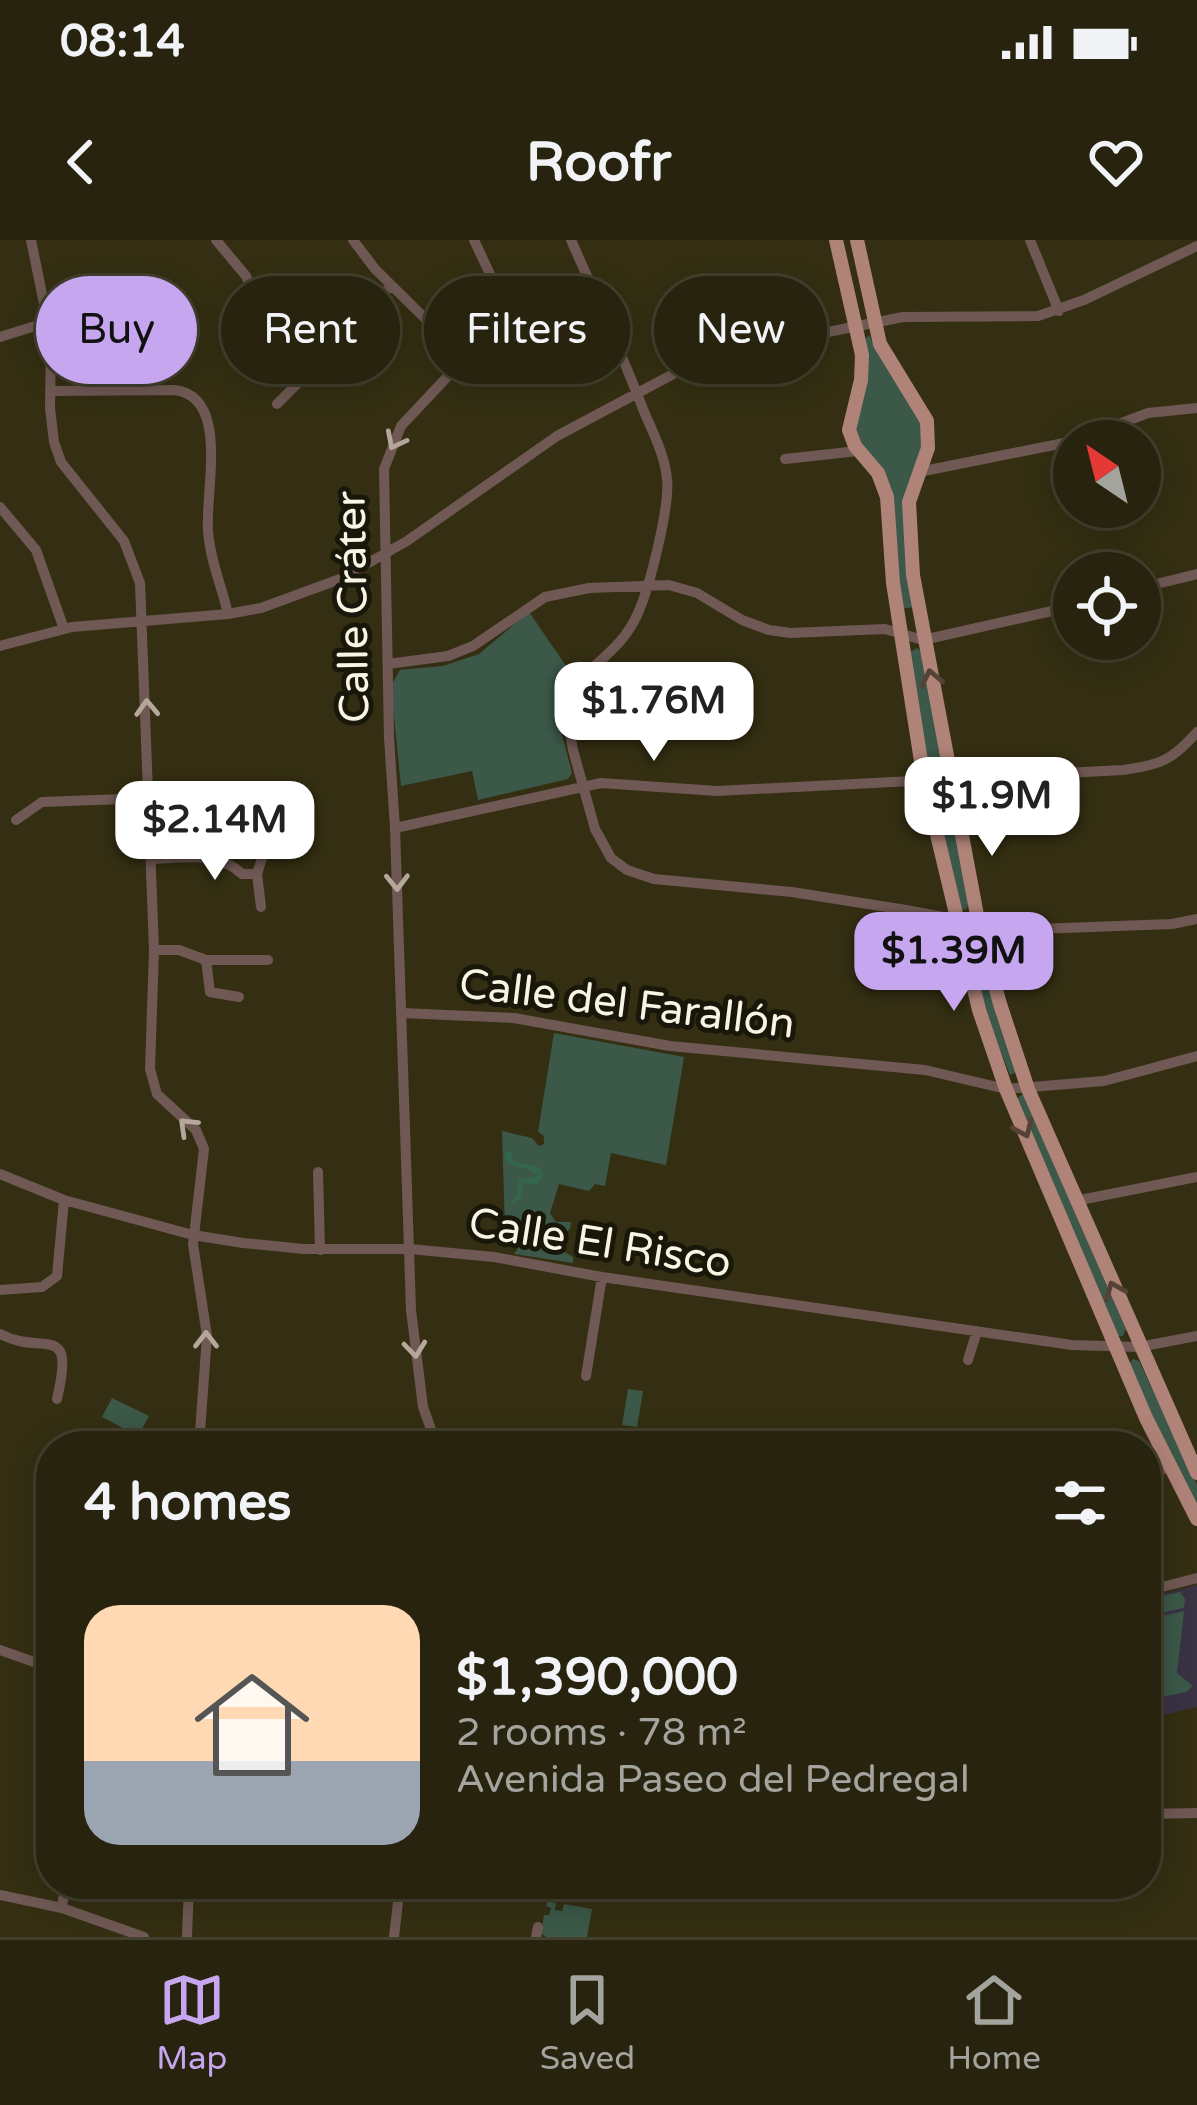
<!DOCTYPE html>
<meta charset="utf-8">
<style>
body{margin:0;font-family:"Varela Round",sans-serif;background:#332f1c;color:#f1f3f6;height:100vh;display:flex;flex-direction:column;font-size:45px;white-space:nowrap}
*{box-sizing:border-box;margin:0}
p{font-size:39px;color:#a4a49e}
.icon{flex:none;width:66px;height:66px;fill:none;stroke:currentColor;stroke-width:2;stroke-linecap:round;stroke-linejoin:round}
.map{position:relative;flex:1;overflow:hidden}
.sheet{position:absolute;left:36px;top:1191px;width:1125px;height:468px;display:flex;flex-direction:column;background:#27230e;border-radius:48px;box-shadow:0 6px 30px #0003,0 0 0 3px #43402e}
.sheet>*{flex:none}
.top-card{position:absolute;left:36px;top:36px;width:1125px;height:108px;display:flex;gap:24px}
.needle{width:78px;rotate:325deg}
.tools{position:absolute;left:1053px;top:180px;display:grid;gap:24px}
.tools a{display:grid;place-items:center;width:108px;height:108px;border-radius:50%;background:#27230e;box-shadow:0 6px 30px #0003,0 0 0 3px #43402e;font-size:60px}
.price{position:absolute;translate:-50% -102px;padding:0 27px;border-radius:24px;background:#fff;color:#222;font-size:39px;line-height:78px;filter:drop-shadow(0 3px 6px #0008)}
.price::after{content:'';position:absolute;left:50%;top:72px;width:36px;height:27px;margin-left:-18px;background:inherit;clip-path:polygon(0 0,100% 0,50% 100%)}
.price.current{background:#c7a6f0;color:#111}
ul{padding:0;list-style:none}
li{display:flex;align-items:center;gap:36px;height:300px;padding:0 48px}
li span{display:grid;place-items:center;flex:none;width:336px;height:240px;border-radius:36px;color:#555}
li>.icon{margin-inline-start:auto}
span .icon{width:144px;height:144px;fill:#fffc;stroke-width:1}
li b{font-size:51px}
h2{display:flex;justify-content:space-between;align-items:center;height:144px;padding:0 48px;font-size:51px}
.chip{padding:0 42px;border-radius:54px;background:#27230e;box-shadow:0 6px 30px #0003,0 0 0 3px #43402e;font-size:42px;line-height:108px}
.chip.current{background:#c7a6f0;color:#111}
.status{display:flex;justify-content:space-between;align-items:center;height:84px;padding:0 60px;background:#27230e;direction:ltr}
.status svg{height:33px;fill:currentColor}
header{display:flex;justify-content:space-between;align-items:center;height:156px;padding:0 48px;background:#27230e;font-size:54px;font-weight:700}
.menu{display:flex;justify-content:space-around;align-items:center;height:168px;border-top:3px solid #43402e;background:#27230e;font-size:33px;color:#a4a49e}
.menu a{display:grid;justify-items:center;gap:6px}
.menu .current{color:#c7a6f0}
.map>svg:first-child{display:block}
</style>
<div class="status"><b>08:14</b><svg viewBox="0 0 49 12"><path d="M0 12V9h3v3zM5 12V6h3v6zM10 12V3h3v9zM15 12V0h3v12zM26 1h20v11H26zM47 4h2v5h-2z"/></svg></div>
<header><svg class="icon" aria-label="back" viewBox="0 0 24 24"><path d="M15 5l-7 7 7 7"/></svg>Roofr<svg class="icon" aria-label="heart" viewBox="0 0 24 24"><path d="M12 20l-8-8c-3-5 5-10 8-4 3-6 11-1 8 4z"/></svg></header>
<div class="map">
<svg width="1197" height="1697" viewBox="0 0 1197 1697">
<rect width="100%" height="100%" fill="#342f12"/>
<path fill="#393243" d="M1197,1345V1467L1146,1479V1358Z"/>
<path fill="#3b5848" d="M869,95L890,134L918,170L924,201L908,247L914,367L901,369L891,257L854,195L863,101Z
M529,372L573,436L559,451V483L572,533L568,539L478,560L472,531L401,546L391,446L400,430L443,426L479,414Z
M917,408L921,411L943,524L937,531L928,522L909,418L910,412Z
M941,554L949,558L969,663L966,670L958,668L937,559Z
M971,698L977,699L1015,826V833L1010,835L985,772L968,702Z
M554,793L684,817L666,925L611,913L605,946L595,944L589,951L559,944L550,973L556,982H571L570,989L555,999L541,991L525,992L514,1002L505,991L502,891L532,898L539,906L544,904V896L538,892Z
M1023,854L1126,1089L1123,1096H1117L1016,859Z
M537,995L573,1017V1023L514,1014L525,998Z
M1133,1119L1139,1121L1197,1244V1267L1152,1177L1130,1123Z
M628,1149L643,1151L637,1187L622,1185Z
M112,1158L149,1176L138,1196L102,1177Z
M1180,1352L1185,1359L1184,1368L1150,1375L1146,1371L1147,1359Z
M1184,1371L1177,1433L1193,1446L1186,1452L1146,1460V1380Z
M547,1661L556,1663L555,1670L562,1671L564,1664L592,1669L587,1697H546L541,1693L544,1675H549L551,1668L546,1666Z"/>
<path fill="#34664d" d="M506,912H511L514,922L539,927L544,936L537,945L523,943L521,959L510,964L517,953L519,939L538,936C529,924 515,932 505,919Z"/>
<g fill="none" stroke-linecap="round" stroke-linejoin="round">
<path stroke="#705954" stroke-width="10" d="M31,0L51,98L50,168L54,202L61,222L124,301L140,343L154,710L150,829L157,854L196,890L204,909L193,1004L207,1096L199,1206
M216,0L246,36L280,111L300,131
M353,0L375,29L465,118
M571,0C596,56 621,112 643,169C652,191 665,215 667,239C670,266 650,346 638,373C620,416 577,430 565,464L573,510L595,589L611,618L627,630L654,639L792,652L906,670L943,677L980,691L1172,684L1197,679
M1030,0L1059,71
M0,97L48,82
M50,151L175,150C230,157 205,250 208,291C210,320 222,347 228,374
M277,164L297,144L300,131L391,46
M1074,201L1148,173L1197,168
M785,219L858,211
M919,232L1074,201
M0,267L36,310L64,389
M1140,348L1197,334
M0,406L72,387L228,374L261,368L340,339L407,301L557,196L707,116L903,77L1038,76L1084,60L1197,6
M388,424L448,416L473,406L545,357L589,348L669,345L697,353L742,380L769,390L791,393L885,389L923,400L1074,366
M150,576L269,579
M16,580L42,562L150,558
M395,588L601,543L717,551L1123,530C1161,525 1172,520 1197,492
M151,619C181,618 219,611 242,634H257
M261,667L257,634L264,612L273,608
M154,710H179L206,720H268
M206,720L210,752L239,757
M402,773L514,778L670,806L925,830L1006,849L1104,841L1197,816
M318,932L320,1010
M0,934L64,960L193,995L243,1003L304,1009H410L494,1017L602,1037L1072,1105L1139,1107L1197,1096
M1075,961L1197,937
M0,1050L42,1047L57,1036L64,960
M0,1094C43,1117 76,1079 57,1159
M968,1120L977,1091
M586,1136L602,1037
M437,1206L423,1167L411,1070L395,588L389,498L384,229L401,186L465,118L494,79L496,47L474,0
M1146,1231L1171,1228
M1146,1351L1197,1338
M0,1410L51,1428
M1146,1574L1197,1573
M0,1655L62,1668L144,1697
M62,1668L65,1644
M187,1697L189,1644
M394,1697L400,1644
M536,1697L538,1687"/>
<path stroke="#b08379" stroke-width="14" d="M836,0L862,115L861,140L849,190L855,206L878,233L887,257L893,343L924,540L979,770L1006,849L1146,1178L1197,1279
M857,0L880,104L927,181L928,208L909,262L913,335L980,691L1000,764L1028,849L1197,1233"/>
</g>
<defs><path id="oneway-chevron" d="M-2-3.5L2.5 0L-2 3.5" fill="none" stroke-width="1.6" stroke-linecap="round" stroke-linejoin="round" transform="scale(3)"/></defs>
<g stroke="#b4a79c">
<use href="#oneway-chevron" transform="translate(395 201) rotate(117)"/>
<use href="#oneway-chevron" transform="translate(147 468) rotate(-92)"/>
<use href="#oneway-chevron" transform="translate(397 642) rotate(89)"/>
<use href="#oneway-chevron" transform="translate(187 886) rotate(-136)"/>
<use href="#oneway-chevron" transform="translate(206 1100) rotate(-90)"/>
<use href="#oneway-chevron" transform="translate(415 1109) rotate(84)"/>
</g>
<g stroke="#554236">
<use href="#oneway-chevron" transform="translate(931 438) rotate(-102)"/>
<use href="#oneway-chevron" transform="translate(1024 889) rotate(66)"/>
<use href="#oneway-chevron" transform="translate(1114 1050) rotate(-113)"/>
</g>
<g text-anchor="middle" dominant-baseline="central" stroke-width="10" stroke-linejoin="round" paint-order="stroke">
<g font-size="42" fill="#f8f5e4" stroke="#19170a">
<text transform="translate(353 367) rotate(-91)">Calle Cráter</text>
<text transform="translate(627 764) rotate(7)">Calle del Farallón</text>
<text transform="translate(600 1003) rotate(9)">Calle El Risco</text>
</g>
</g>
</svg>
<div class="tools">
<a><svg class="needle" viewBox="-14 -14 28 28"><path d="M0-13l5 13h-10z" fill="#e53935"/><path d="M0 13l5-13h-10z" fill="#a4a49e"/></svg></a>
<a><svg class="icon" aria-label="locate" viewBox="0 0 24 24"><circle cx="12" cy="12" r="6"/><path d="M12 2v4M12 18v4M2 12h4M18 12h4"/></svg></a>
</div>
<b class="price" style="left:654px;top:524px">$1.76M</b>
<b class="price" style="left:992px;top:619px">$1.9M</b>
<b class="price" style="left:215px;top:643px">$2.14M</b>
<b class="price current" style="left:954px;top:774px">$1.39M</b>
<div class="top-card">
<a class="chip current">Buy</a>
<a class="chip">Rent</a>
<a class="chip">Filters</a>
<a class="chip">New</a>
</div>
<section class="sheet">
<h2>4 homes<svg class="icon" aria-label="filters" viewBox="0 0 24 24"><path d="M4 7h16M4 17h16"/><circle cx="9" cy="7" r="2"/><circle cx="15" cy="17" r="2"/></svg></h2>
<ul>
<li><span style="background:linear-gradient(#ffd9b3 65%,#9aa5b1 0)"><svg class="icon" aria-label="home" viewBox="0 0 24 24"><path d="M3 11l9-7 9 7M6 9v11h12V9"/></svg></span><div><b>$1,390,000</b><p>2 rooms · 78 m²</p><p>Avenida Paseo del Pedregal</p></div></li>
</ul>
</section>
</div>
<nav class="menu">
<a class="current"><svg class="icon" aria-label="map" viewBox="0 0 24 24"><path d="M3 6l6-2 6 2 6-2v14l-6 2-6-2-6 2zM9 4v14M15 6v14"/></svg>Map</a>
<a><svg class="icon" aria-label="saved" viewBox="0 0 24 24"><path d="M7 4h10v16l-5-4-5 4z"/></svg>Saved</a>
<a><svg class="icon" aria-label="home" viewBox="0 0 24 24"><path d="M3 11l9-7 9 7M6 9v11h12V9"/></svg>Home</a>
</nav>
